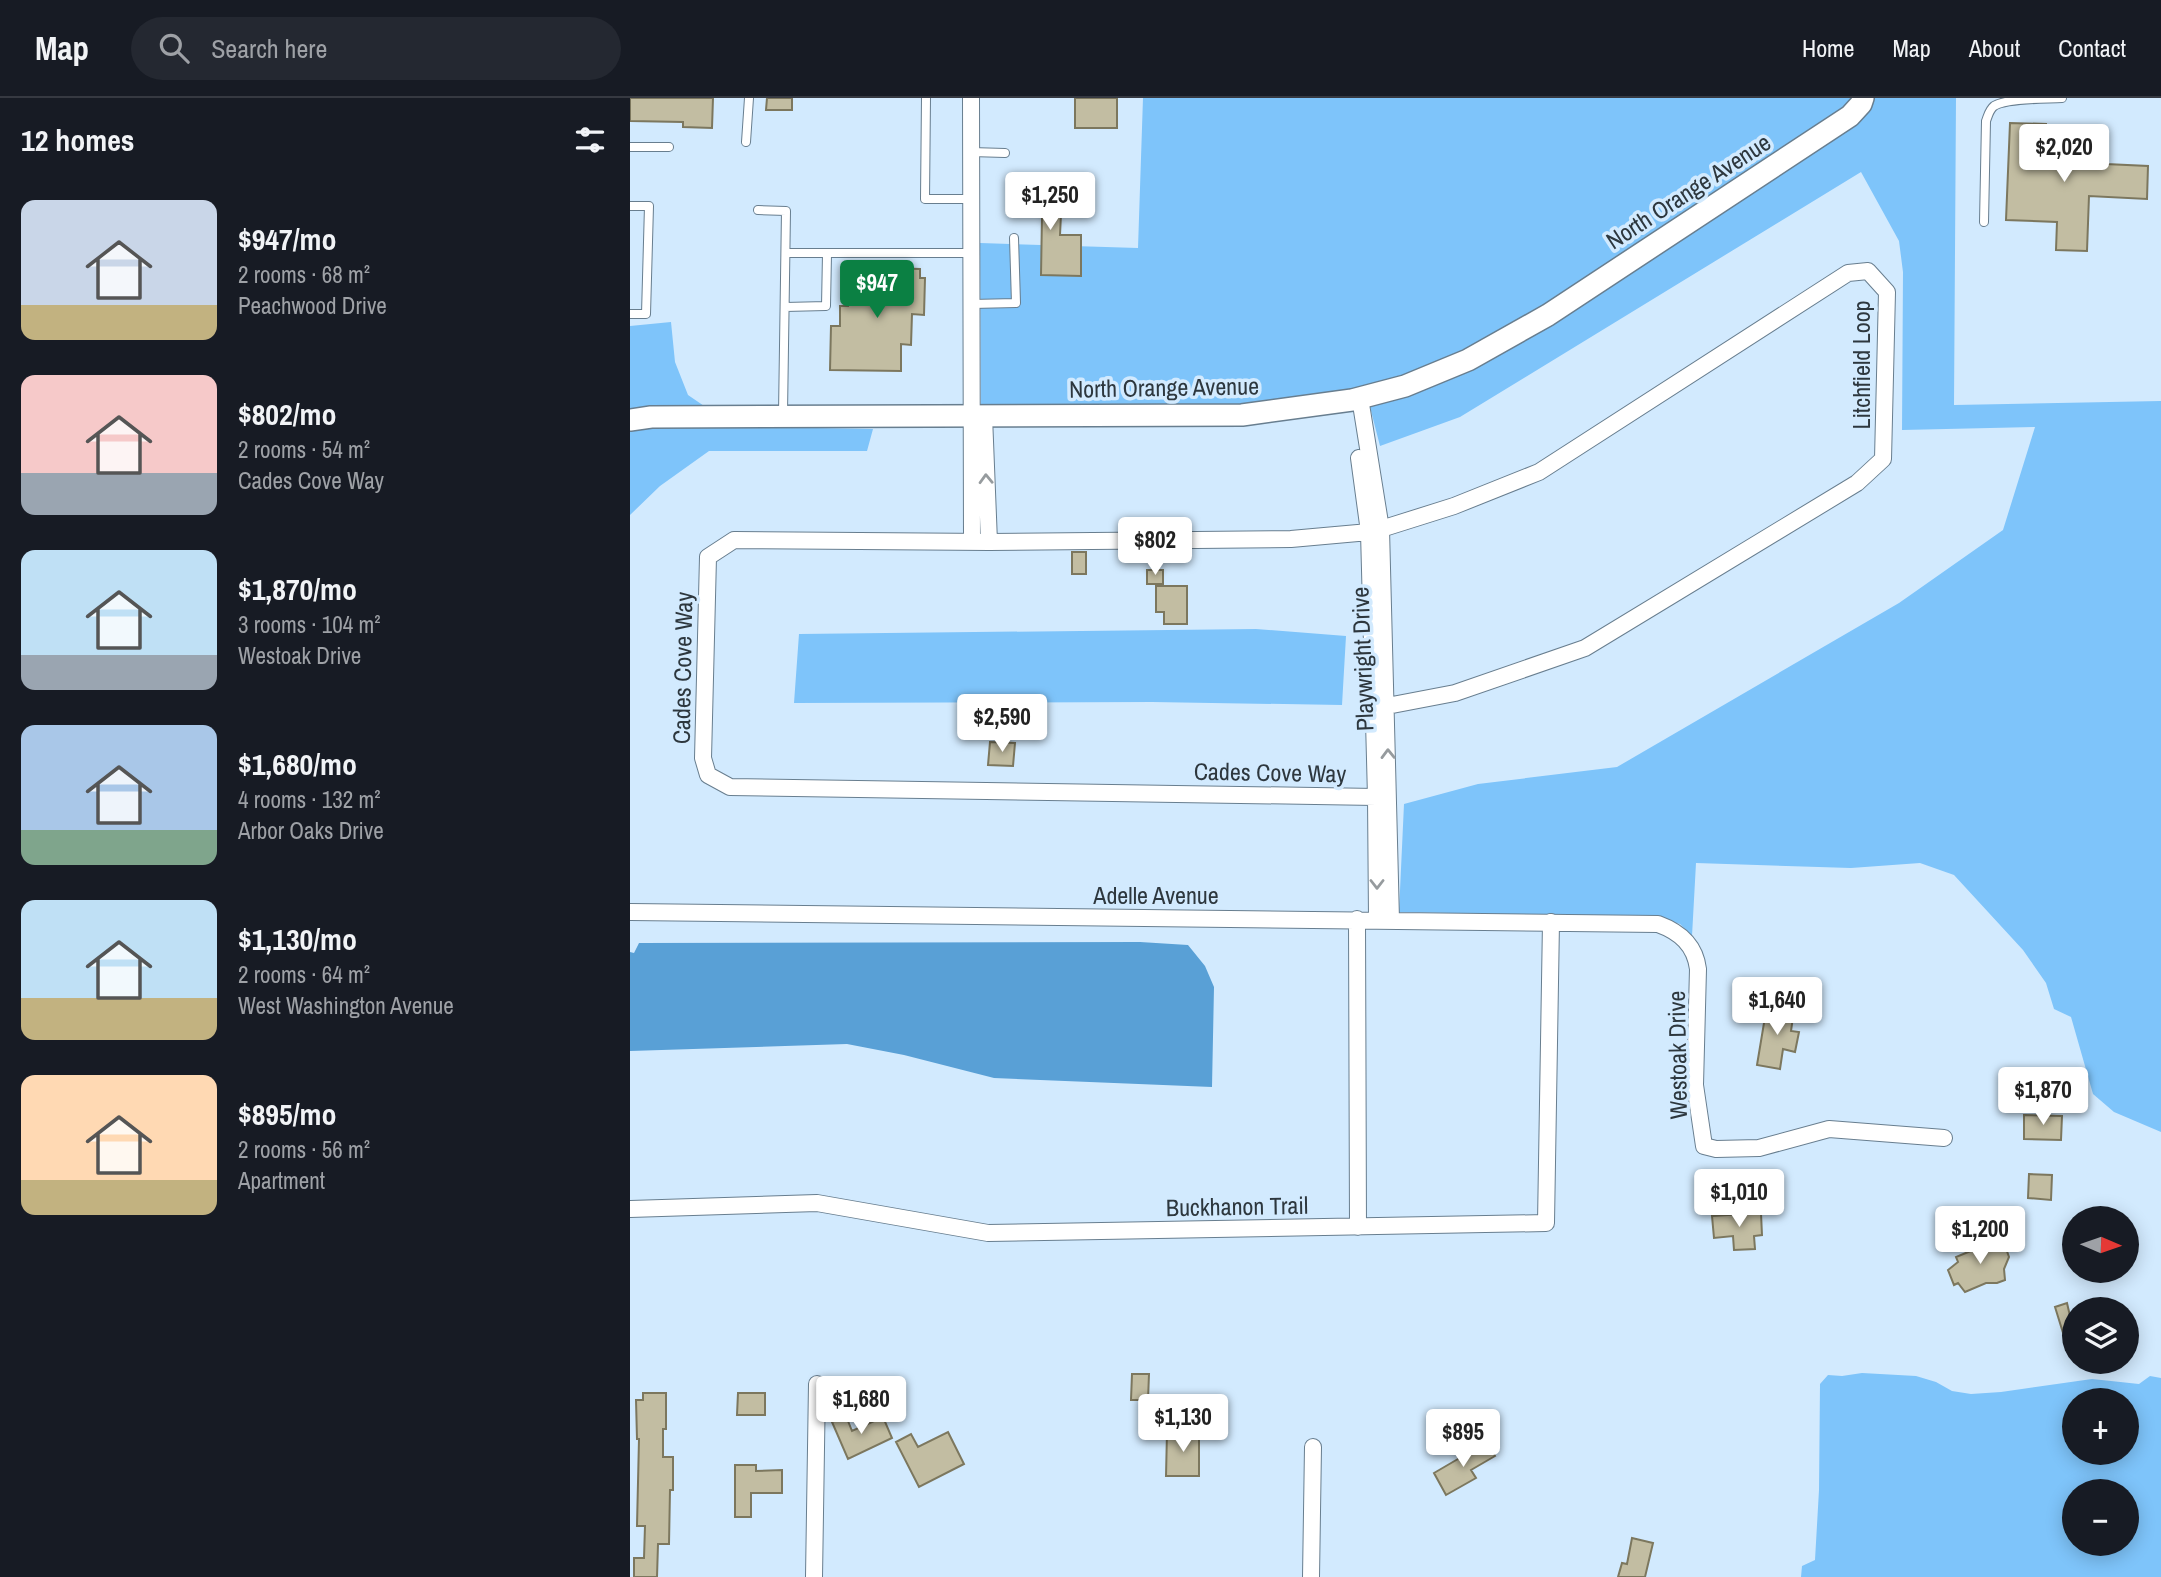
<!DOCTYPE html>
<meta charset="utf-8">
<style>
body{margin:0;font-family:"Archivo Narrow",sans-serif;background:#242831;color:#f1f3f6;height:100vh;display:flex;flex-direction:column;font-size:26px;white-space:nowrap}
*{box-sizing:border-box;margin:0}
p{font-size:23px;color:#9ea1a6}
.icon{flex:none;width:38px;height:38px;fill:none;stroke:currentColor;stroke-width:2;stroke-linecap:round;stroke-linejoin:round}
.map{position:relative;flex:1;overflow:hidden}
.details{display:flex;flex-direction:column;background:#171b24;width:630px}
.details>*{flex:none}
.needle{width:46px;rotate:92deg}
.fabs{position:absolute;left:1432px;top:1108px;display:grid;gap:14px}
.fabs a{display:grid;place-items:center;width:77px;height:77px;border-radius:50%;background:#171b24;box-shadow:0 4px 18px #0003;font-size:35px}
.price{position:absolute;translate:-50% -60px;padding:0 16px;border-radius:7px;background:#fff;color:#222;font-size:23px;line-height:46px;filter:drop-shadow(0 2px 4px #0008)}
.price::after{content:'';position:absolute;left:50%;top:42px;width:21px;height:16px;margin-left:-10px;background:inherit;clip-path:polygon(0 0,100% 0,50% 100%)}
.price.active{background:#0b8043;color:#fff}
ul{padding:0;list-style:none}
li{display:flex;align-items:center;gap:21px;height:175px;padding:0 21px}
li span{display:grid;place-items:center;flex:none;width:196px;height:140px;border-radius:14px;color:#555}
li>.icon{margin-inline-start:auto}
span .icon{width:84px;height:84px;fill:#fffc;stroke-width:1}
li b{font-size:30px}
h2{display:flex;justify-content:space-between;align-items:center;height:84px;padding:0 21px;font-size:30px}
header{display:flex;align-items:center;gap:42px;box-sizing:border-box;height:98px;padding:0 35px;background:#171b24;border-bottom:2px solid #363941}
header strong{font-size:33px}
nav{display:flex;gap:38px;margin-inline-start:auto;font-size:24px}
.search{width:490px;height:63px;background:#242831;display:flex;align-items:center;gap:18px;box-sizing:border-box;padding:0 24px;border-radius:38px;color:#9ea1a6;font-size:26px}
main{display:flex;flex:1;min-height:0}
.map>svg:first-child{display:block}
</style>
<header>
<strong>Map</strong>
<div class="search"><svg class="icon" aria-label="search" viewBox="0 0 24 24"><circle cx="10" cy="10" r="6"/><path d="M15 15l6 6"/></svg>Search here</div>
<nav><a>Home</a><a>Map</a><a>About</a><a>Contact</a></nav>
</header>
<main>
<section class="details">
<h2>12 homes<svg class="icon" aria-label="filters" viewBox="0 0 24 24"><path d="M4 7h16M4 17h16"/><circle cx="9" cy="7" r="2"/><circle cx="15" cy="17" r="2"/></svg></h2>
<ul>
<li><span style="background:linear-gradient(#c9d6e8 75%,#c2b280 0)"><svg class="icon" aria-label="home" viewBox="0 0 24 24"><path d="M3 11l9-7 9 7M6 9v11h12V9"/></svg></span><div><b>$947/mo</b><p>2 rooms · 68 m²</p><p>Peachwood Drive</p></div></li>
<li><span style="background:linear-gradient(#f6c9c9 70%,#9aa5b1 0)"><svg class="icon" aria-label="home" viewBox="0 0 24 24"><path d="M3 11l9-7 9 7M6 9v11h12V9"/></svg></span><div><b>$802/mo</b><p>2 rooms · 54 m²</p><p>Cades Cove Way</p></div></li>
<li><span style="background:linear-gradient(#bfe0f5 75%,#9aa5b1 0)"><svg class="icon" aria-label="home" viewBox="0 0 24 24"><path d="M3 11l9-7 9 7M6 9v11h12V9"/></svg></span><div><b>$1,870/mo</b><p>3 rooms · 104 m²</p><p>Westoak Drive</p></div></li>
<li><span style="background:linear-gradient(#a9c7e8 75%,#7fa58c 0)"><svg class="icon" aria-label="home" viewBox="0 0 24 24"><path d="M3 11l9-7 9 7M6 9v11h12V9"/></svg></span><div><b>$1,680/mo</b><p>4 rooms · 132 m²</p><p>Arbor Oaks Drive</p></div></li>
<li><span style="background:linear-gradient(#bfe0f5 70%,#c2b280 0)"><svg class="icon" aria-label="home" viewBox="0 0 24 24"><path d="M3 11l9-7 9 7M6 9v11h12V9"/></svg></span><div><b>$1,130/mo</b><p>2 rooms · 64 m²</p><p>West Washington Avenue</p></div></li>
<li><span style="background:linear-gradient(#ffd9b3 75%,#c2b280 0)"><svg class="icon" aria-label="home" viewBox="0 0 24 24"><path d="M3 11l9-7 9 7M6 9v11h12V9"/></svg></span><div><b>$895/mo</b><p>2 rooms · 56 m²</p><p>Apartment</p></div></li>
</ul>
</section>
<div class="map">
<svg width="1531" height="1479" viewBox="0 0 1531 1479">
<rect width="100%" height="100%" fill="#d2eafe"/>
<path fill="#7ec4fa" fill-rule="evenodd" d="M513,0H1224L1214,12L913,211L834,256L771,281L728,293L611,310H351L350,145L508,150Z
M1242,0H1326L1324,307L1531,303V1034L1484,1014L1463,996L1441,919L1424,911L1416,885L1393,852L1324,777L1290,765L1221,770L1066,765L1062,838L1050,826L1028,819L769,814L774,706L848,686L987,669L1269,505L1373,432L1405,329L1272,332L1273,174L1269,143L1231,74L830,319L750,348L739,305L778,294Z
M41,224L45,264L58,297L80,312L0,314V228Z
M21,327L243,331L237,353H79L30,388L0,417V329Z
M626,531L716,538L712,607L522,604L164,605L169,536Z
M1232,1275L1286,1278L1306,1284L1322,1293L1341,1296L1371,1294L1462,1281L1509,1286L1520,1278L1531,1280V1479H1171L1172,1468L1185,1462L1189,1392L1190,1286L1198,1277L1212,1278ZM1444,1302H1496V1354H1444ZM1444,1393H1496V1446H1444Z"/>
<path fill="#59a0d6" d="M510,844L558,847L575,868L584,889L582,989L364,980L274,957L217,946L0,953V854L4,855L9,845Z"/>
<path fill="#c2bda2" stroke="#7c775e" stroke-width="2" d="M0,0H83L82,30L53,29V24L0,23Z
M137,0H162V12H136Z
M445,0H487V30H445Z
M1380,25L1416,26L1414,63H1436L1438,33L1454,34L1453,54L1476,55V66L1518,68L1517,101L1459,98L1457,153L1426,152L1427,124L1376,122Z
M379,93L432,96L430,137H451V178L411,177L412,118L377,116Z
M226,169L290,171V180H295L294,217L282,216L281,247L271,246V273L200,272L201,228H210V208H218V200H225Z
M442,454H456V476H442Z
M517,472H533V486H517Z
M526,488H557V526H534V514H526Z
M360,644L385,645L383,668L358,667Z
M1137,907L1164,912L1161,933L1169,934L1165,954L1153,951L1150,971L1127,967Z
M1394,1017L1432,1018L1431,1042L1394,1041Z
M1399,1076L1422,1077L1421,1102L1398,1100Z
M1131,1115L1132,1137L1124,1138L1125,1151L1104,1152L1103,1138L1084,1140L1082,1118Z
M1373,1142L1379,1159L1374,1171L1375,1182L1367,1185H1356L1335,1194L1328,1185L1324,1187L1318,1172L1328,1164L1326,1159L1343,1152L1354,1144L1357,1148Z
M1437,1205L1440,1218L1444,1217V1235L1434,1238L1425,1209Z
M502,1276H519L518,1302H501Z
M13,1295H36V1331H33V1359H43V1392H40L39,1446H28L27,1479H4V1460H14L15,1428H7L9,1341H7L6,1302H13Z
M108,1295H135V1317H107Z
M216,1318L222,1333L253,1319L262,1340L218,1361L202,1324Z
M318,1334L334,1366L289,1389L266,1344L281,1336L288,1349Z
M537,1334L569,1335V1378H536Z
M857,1344L865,1358L841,1372L846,1380L816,1397L804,1375Z
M105,1367H126V1373L152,1372V1395H121V1419H105Z
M1002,1440L1023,1445L1015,1479H988L992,1465L997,1466Z"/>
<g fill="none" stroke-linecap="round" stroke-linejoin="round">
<g stroke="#687e8f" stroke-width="10">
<path id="lane" d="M296,0L295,101H341
M116,44L119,0
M0,49H39
M341,54L375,55
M0,108H19L16,216H0
M128,112L156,113L153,316
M1354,124L1356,23C1358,18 1359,12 1364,8C1377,0 1415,1 1432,0
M156,155H342
M342,206L386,205L384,140
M155,209L196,208L197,156"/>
</g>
<g stroke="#687e8f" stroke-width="18">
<path id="street" d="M341,0L342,443
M730,300L751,431L761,822
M354,318L359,444
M729,360L739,434L746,699L747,821
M739,434L661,441L359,444L104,442L78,459L73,660L78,677L100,689L746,699
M742,608H757L825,595L955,550L1227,385L1253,361L1257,194L1238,173L1218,175L909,374L824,408L751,431
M0,814L1028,826C1050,834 1065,847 1068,871L1065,987L1074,1048L1086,1051L1129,1050L1199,1031L1314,1040
M727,821L728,1129
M0,1111L187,1105L358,1135L916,1125L921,824
M184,1479L187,1286
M681,1479L683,1349"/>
</g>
<g stroke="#687e8f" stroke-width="24">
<path id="secondary" d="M0,322L21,319L612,317L722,302L775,288L838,262L918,217L1220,18L1231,6L1233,0"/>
</g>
<use href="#lane" stroke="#fff" stroke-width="8"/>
<use href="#street" stroke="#fff" stroke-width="16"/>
<use href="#secondary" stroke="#fff" stroke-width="21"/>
</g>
<defs><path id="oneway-chevron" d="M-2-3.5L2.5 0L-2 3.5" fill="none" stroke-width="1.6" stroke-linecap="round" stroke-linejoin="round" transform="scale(1.75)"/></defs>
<g stroke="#969b9e">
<use href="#oneway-chevron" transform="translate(356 381) rotate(-92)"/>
<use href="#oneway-chevron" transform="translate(758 656) rotate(-91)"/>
<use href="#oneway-chevron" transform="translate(747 786) rotate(90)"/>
</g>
<g text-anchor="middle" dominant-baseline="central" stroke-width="7" stroke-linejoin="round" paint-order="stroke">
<g font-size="24" fill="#2d373e" stroke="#d2eafe">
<text transform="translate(1058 93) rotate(-33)">North Orange Avenue</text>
<text transform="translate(1231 267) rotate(-90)">Litchfield Loop</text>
<text transform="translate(534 289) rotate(-1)">North Orange Avenue</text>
<text transform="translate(732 561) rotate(-92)">Playwright Drive</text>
<text transform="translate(52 570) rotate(-89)">Cades Cove Way</text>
<text transform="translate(640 674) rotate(1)">Cades Cove Way</text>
<text x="526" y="797">Adelle Avenue</text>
<text transform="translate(1047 957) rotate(-91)">Westoak Drive</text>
<text transform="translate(607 1108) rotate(-1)">Buckhanon Trail</text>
</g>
</g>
</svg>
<div class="fabs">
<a><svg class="needle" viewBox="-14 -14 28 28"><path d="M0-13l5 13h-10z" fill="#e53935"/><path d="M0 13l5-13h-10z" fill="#9ea1a6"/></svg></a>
<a><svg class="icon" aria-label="layers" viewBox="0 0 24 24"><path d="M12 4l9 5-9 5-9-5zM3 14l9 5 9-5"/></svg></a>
<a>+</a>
<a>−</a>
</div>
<b class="price" style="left:1434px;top:86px">$2,020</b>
<b class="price" style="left:420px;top:134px">$1,250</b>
<b class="price active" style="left:247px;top:222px">$947</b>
<b class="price" style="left:525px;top:479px">$802</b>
<b class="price" style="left:372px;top:656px">$2,590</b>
<b class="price" style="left:1147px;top:939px">$1,640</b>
<b class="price" style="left:1413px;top:1029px">$1,870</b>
<b class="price" style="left:1109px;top:1131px">$1,010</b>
<b class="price" style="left:1350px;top:1168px">$1,200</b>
<b class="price" style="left:231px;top:1338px">$1,680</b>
<b class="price" style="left:553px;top:1356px">$1,130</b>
<b class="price" style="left:833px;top:1371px">$895</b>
</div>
</main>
